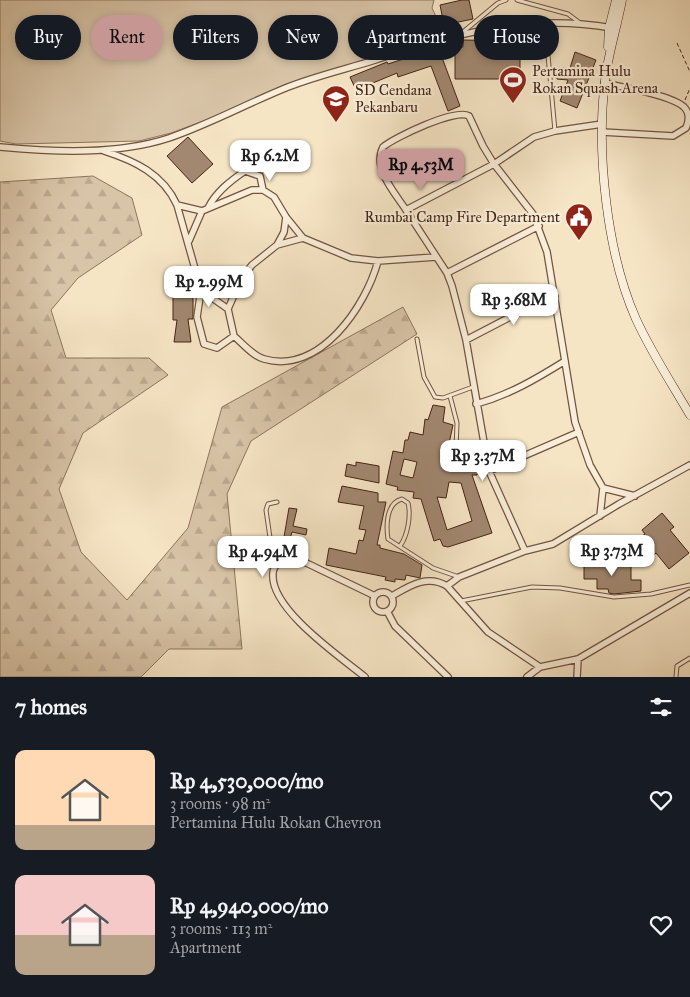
<!DOCTYPE html>
<meta charset="utf-8">
<style>
body{margin:0;font-family:"IM FELL Great Primer",serif;background:#242831;color:#f1f3f6;height:100vh;display:flex;flex-direction:column;font-size:19px;white-space:nowrap}
*{box-sizing:border-box;margin:0}
p{font-size:16px;color:#9ea1a6}
.icon{flex:none;width:28px;height:28px;fill:none;stroke:currentColor;stroke-width:2;stroke-linecap:round;stroke-linejoin:round}
.map{position:relative;height:677px;overflow:hidden}
.sheet{display:flex;flex-direction:column;background:#171b24;flex:1}
.sheet>*{flex:none}
.hud{position:absolute;left:15px;top:15px;width:660px;height:45px;display:flex;gap:10px}
.price{position:absolute;translate:-50% -42px;padding:0 11px;border-radius:10px;background:#fff;color:#222;font-size:16px;line-height:32px;filter:drop-shadow(0 1px 2px #0008)}
.price::after{content:'';position:absolute;left:50%;top:30px;width:15px;height:11px;margin-left:-8px;background:inherit;clip-path:polygon(0 0,100% 0,50% 100%)}
.price.selected{background:#c59692;color:#111}
ul{padding:0;list-style:none}
li{display:flex;align-items:center;gap:15px;height:125px;padding:0 15px}
li span{display:grid;place-items:center;flex:none;width:140px;height:100px;border-radius:10px;color:#555}
li>.icon{margin-inline-start:auto}
span .icon{width:60px;height:60px;fill:#fffc;stroke-width:1}
li b{font-size:21px}
h2{display:flex;justify-content:space-between;align-items:center;height:60px;padding:0 15px;font-size:21px}
.tag{padding:0 18px;border-radius:22px;background:#171b24;box-shadow:0 2px 8px #0003;font-size:18px;line-height:45px}
.tag.selected{background:#c59692;color:#111}
.map>svg:first-child{display:block}
</style>
<div class="map">
<svg width="690" height="677" viewBox="0 0 690 677">
<defs>
<pattern id="forest-firs" width="22" height="20" patternUnits="userSpaceOnUse" patternTransform="scale(1.25)"><rect width="22" height="20" fill="#d8c4a7"/><path d="M5 1l3.5 6h-7zM16 11l3.5 6h-7z" fill="#bba88f"/></pattern>
</defs>
<rect width="100%" height="100%" fill="#f6e5c5"/>
<filter id="stains"><feTurbulence type="fractalNoise" baseFrequency=".004" numOctaves="4"/><feColorMatrix values="0 0 0 0 .2 0 0 0 0 .09 0 0 0 0 .02 0 0 0 .5 -.17"/></filter>
<radialGradient id="worn" r=".72"><stop offset=".6" stop-color="#630" stop-opacity="0"/><stop offset="1" stop-color="#630" stop-opacity=".3"/></radialGradient>
<path fill="#d8c4a7" stroke="#8f745e" d="M0,0H434L432,8L445,36L408,45L171,133L139,141L16,144L0,141Z"/>
<path fill="url(#forest-firs)" stroke="#8f745e" d="M93,176L132,198L142,235L78,278L51,310L66,358H149L168,375L83,433L59,489L81,552L127,600L188,528L222,407L403,307L417,334L251,441L227,494L242,649H169L141,677H0V182Z"/>
<path fill="#a28871" stroke="#462315" fill-rule="evenodd" d="M462,0H469L473,19L444,25L440,5Z
M463,40L520,41V79H455V50L463,47Z
M425,52L427,57L440,52L460,106L448,111L431,66L398,77L397,73L356,90L350,77L387,62L388,64Z
M575,52L596,60L577,108L560,101L568,80L557,79V68H570Z
M188,137L213,164L192,183L167,156Z
M173,294H193V319H188L191,342H174L177,320H173Z
M433,405L445,407L443,422L453,425L447,453L475,457L478,472L477,475H472L492,533L448,547L443,546L440,539L434,541L421,499L413,498L414,492L397,490L398,487L386,484L393,451L403,453L405,440H408L410,432L423,435L425,419L428,420ZM404,459L417,462L413,478L400,475ZM449,482L461,483L472,521L447,530L437,497L446,498Z
M356,462L379,466V483L345,476L347,464L356,466Z
M342,486L378,493V502H386L377,545H380V548L404,554L422,565L420,578L406,575L405,580L395,579V582L385,580L386,577L326,565L329,548L356,554L359,540L363,541L366,530L359,529L364,506L338,502Z
M289,508L297,509L293,526L307,529L306,535L292,532L290,539L284,537Z
M662,513L674,527L670,530L689,553L669,569L656,553L652,557L642,545L646,542L641,537L645,534L642,530Z
M584,561L626,562V564H631V580H641V591L614,594L609,593L608,589H597V579H584Z"/>
<g fill="none" stroke-linecap="round" stroke-linejoin="round">
<g stroke="#725441" stroke-width="5">
<path id="lane" d="M517,0L568,14L580,23
M545,23L555,131
M463,32L498,3L506,0
M417,339L424,377L435,397L443,398L473,387
M450,396L457,423L456,450
M400,546C408,535 411,515 408,503L402,499C386,503 386,526 388,539L433,568L459,577
M274,565L266,510L268,504L277,502
M461,601L532,587L560,588L614,597L651,594L690,585
M676,677L677,666L690,658"/>
</g>
<g stroke="#725441" stroke-width="8">
<path id="street" d="M602,124L555,131L534,137L494,164L406,210C395,193 372,168 383,147C395,137 456,108 469,116L483,146L494,164L533,214L547,252L575,422L590,465L603,488
M602,132L673,136L686,128C689,121 690,113 684,107C671,95 622,87 604,83
M0,147C55,152 117,155 169,138C210,124 248,103 288,87C316,76 346,69 375,60C457,34 524,13 612,28
M104,151C135,161 163,174 177,205L202,211L252,190H263L274,197L286,217L303,238L351,258L378,261L436,257
M177,205L201,290L197,317L204,344L217,348L234,336
M208,208C216,192 230,181 245,171L260,176L263,190
M406,210L447,273L452,286L466,340L489,471L525,551L553,544L619,504L690,465
M286,217L284,232L277,245L252,265L241,279L235,293L228,309L234,336C243,344 253,356 264,359C320,375 366,306 378,261
M189,241L202,211
M277,245L303,238
M447,273L539,226
M201,290L228,309
M466,340L537,303L555,296
M476,404C509,395 536,379 565,361
M489,471L579,432
M603,488L635,496
M600,516L603,488
M447,586L459,577L525,551
M373 602a10 10 0 1 1 20 0a10 10 0 1 1-20 0Z
M392,596C409,586 427,574 447,586L488,632L540,667
M387,611L395,626L448,677
M365,677C339,656 269,608 273,573C273,566 279,562 283,557H294L375,596
M527,677L540,667L578,659L690,593
M577,677L578,659"/>
</g>
<g stroke="#462315" stroke-width="9">
<path id="secondary" d="M622,0C617,27 608,54 605,81C596,152 607,254 636,319C651,352 672,384 690,415
M608,47L609,28L616,0"/>
</g>
<path stroke="#462315" stroke-width="1" stroke-dasharray="4 2.5" stroke-linecap="butt" d="M677,43L690,72
M685,100L690,88"/>
<use href="#lane" stroke="#f9eed9" stroke-width="3"/>
<use href="#street" stroke="#f9eed9" stroke-width="5.5"/>
<use href="#secondary" stroke="#f9eed9" stroke-width="8"/>
</g>
<defs>
<g id="stadium-pin" transform="scale(1.4375)"><path d="M0 17L-7.5 6A9.5 9.5 0 1 1 7.5 6Z" fill="#8f2418" stroke="#f9eed9"/><path d="M0-5a6.5 5 0 1 0 0 10a6.5 5 0 1 0 0-10ZM-3.5-1.8h7v3.6h-7Z" fill="#fff"/></g>
<g id="school-pin" transform="scale(1.4375)"><path d="M0 17L-7.5 6A9.5 9.5 0 1 1 7.5 6Z" fill="#8f2418" stroke="#f9eed9"/><path d="M0-5L7-2L0 1L-7-2ZM-4 1L0 2.5L4 1V4Q0 6-4 4Z" fill="#fff"/></g>
<g id="civic-pin" transform="scale(1.4375)"><path d="M0 17L-7.5 6A9.5 9.5 0 1 1 7.5 6Z" fill="#8f2418" stroke="#f9eed9"/><path d="M-.6-6.5H3V-4.5H.6V-3L4-1V1h2V6H-6V1h2V-1L-.6-3ZM-1.2 2.5V6h2.4V2.5Z" fill="#fff"/></g>
</defs>
<g fill-rule="evenodd">
<use href="#stadium-pin" x="513" y="80"/>
<use href="#school-pin" x="336" y="99"/>
<use href="#civic-pin" x="579" y="217"/>
</g>
<g text-anchor="middle" dominant-baseline="central" stroke-width="4.5" stroke-linejoin="round" paint-order="stroke">
<g font-size="15" fill="#462315" stroke="#f9eed9" text-anchor="start">
<text x="532" y="71">Pertamina Hulu<tspan x="532" dy="17">Rokan Squash Arena</tspan></text>
<text x="355" y="90">SD Cendana<tspan x="355" dy="17">Pekanbaru</tspan></text>
<text x="560" y="217" text-anchor="end">Rumbai Camp Fire Department</text>
</g>
</g>
<rect width="100%" height="100%" filter="url(#stains)"/>
<rect width="100%" height="100%" fill="url(#worn)"/>
</svg>
<b class="price" style="left:270px;top:182px">Rp 6.2M</b>
<b class="price selected" style="left:421px;top:191px">Rp 4.53M</b>
<b class="price" style="left:209px;top:308px">Rp 2.99M</b>
<b class="price" style="left:514px;top:326px">Rp 3.68M</b>
<b class="price" style="left:483px;top:482px">Rp 3.37M</b>
<b class="price" style="left:612px;top:577px">Rp 3.73M</b>
<b class="price" style="left:263px;top:578px">Rp 4.94M</b>
<div class="hud">
<a class="tag">Buy</a>
<a class="tag selected">Rent</a>
<a class="tag">Filters</a>
<a class="tag">New</a>
<a class="tag">Apartment</a>
<a class="tag">House</a>
</div>
</div>
<section class="sheet">
<h2>7 homes<svg class="icon" aria-label="filters" viewBox="0 0 24 24"><path d="M4 7h16M4 17h16"/><circle cx="9" cy="7" r="2"/><circle cx="15" cy="17" r="2"/></svg></h2>
<ul>
<li><span style="background:linear-gradient(#ffd9b3 75%,#b9a48a 0)"><svg class="icon" aria-label="home" viewBox="0 0 24 24"><path d="M3 11l9-7 9 7M6 9v11h12V9"/></svg></span><div><b>Rp 4,530,000/mo</b><p>3 rooms · 98 m²</p><p>Pertamina Hulu Rokan Chevron</p></div><svg class="icon" aria-label="heart" viewBox="0 0 24 24"><path d="M12 20l-8-8c-3-5 5-10 8-4 3-6 11-1 8 4z"/></svg></li>
<li><span style="background:linear-gradient(#f6c9c9 60%,#b9a48a 0)"><svg class="icon" aria-label="home" viewBox="0 0 24 24"><path d="M3 11l9-7 9 7M6 9v11h12V9"/></svg></span><div><b>Rp 4,940,000/mo</b><p>3 rooms · 113 m²</p><p>Apartment</p></div><svg class="icon" aria-label="heart" viewBox="0 0 24 24"><path d="M12 20l-8-8c-3-5 5-10 8-4 3-6 11-1 8 4z"/></svg></li>
</ul>
</section>
